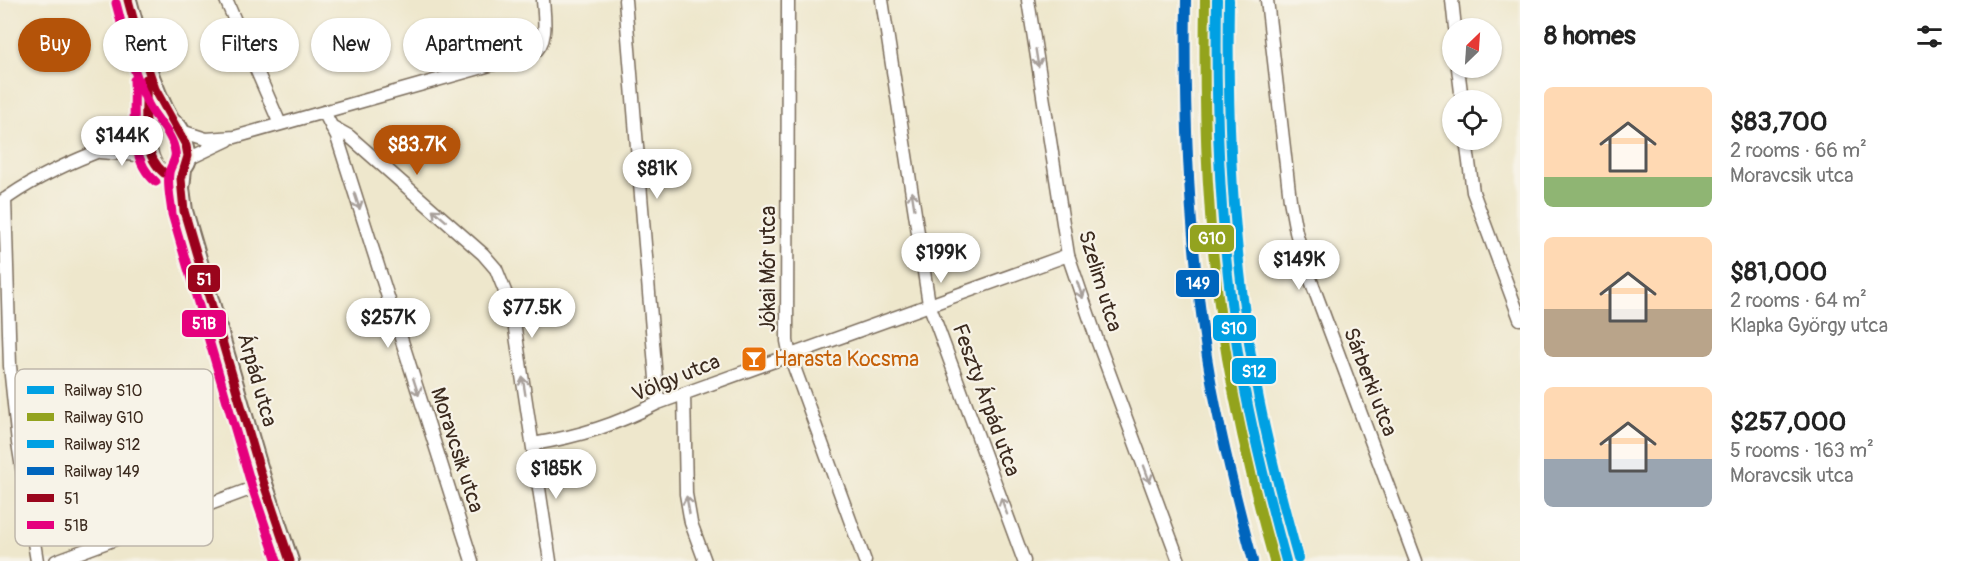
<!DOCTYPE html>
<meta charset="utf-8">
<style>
body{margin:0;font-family:Pangolin,sans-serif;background:#f6f6f6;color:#222;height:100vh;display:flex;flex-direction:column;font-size:22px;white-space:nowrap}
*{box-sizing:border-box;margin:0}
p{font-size:20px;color:#767676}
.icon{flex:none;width:33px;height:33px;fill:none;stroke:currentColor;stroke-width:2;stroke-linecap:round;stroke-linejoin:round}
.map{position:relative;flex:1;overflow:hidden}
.details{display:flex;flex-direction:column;background:#fff;width:450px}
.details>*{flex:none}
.guide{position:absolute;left:18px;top:18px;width:570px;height:54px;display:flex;gap:12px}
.needle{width:39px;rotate:25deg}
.tools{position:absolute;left:1442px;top:18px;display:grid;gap:12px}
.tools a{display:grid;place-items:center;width:60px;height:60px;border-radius:50%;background:#fff;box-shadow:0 2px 4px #0004;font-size:30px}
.price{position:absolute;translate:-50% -51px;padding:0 14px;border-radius:21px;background:#fff;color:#222;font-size:20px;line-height:39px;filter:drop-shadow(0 2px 3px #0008)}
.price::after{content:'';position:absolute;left:50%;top:36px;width:18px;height:14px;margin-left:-9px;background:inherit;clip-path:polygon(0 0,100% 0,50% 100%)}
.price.selected{background:#b45309;color:#fff}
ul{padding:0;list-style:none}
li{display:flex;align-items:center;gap:18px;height:150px;padding:0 24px}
li span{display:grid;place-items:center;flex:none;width:168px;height:120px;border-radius:9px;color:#555}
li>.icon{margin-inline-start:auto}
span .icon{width:72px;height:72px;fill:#fffc;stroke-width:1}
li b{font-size:26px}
h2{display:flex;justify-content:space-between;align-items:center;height:72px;padding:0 24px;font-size:26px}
.chip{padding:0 21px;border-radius:27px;background:#fff;box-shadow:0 2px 4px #0004;font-size:21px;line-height:54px}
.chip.selected{background:#b45309;color:#fff}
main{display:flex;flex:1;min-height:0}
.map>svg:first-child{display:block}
</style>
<main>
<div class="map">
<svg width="1520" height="561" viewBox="0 0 1520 561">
<rect width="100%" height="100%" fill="#f7f3e8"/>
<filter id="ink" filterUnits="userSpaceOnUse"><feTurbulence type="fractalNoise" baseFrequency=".0167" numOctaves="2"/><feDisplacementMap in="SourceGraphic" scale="12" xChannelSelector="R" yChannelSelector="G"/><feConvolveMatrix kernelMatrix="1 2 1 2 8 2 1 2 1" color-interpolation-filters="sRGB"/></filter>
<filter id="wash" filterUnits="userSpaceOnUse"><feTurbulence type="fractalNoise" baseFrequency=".008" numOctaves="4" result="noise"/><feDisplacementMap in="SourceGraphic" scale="24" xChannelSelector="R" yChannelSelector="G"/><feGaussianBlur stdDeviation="1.35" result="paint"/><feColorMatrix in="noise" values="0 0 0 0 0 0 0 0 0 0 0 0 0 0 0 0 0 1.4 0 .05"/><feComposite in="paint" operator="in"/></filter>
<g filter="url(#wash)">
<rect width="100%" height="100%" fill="#eee7cc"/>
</g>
<g filter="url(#ink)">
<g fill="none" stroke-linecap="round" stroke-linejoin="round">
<g stroke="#7a6c5b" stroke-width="15">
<path id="minor" d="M226,0L280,124
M625,0L658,403
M788,0L787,341L790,356L865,561
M882,0L929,304L1024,561
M1028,0L1068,255L1097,340L1179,561
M1267,0L1290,200L1296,232L1307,270L1416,561
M1452,0L1455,28
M1458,68L1462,100
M324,112L337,137L472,561
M331,126L349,136L483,254L496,269L512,309L550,561
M181,131L206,139L235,137L533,53C549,43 544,16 543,0
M1466,140L1473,192L1520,319
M100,152L138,155L153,162
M188,159L228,140
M5,199L10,366L18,443L37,561
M0,203C29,181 61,166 94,153C113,145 125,139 146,134
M684,394L686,494L691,523L705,561
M533,444C581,436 615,425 658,403L1068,255
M56,561L264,484"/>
</g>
<g stroke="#7a6c5b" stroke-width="20">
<path id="tertiary" d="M128,0C139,41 150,83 171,121
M146,76L148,129
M166,120C177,122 181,129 184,139C185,145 188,152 188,158C186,171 168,178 158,170C150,163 146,144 146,134L151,125Z
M183,168L181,188L184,211L264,484L290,561"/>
</g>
<use href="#minor" stroke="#fff" stroke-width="12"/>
<use href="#tertiary" stroke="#fff" stroke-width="16"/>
<g stroke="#f7f3e8" stroke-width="14">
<path id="bus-1" d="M128,0L142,51L155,89L186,145L188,156L181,179L184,211L264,484L290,561
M146,79C148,109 138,152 164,173"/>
</g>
<g stroke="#f7f3e8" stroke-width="14">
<path id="bus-2" d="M116,3C125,37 133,72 148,104C156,120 173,134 175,152C177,159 170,166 169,173C167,187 171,201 172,214L252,487L277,561
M134,80C136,114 127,158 156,182"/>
</g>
<use href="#bus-1" stroke="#9a051c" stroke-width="9"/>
<use href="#bus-2" stroke="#e5007d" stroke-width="9"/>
<g stroke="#f7f3e8" stroke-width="15">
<path id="rail-1" d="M1217,0C1215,118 1220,236 1238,353C1250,424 1267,492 1286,561"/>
</g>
<g stroke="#f7f3e8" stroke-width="15">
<path id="rail-2" d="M1205,0C1203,120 1207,239 1227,358C1239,426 1255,494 1274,561"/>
</g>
<g stroke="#f7f3e8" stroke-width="15">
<path id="rail-3" d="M1229,0C1227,117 1232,233 1250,349C1261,420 1279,489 1298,558"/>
</g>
<g stroke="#f7f3e8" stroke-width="15">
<path id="rail-4" d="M1186,0C1184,120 1189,239 1207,357C1218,426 1235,494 1253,561"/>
</g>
<use href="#rail-1" stroke="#00a0e3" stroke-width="10"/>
<use href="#rail-2" stroke="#93a31f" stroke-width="10"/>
<use href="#rail-3" stroke="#00a0e3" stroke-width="10"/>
<use href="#rail-4" stroke="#0065bd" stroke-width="10"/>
</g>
<defs><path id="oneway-shaft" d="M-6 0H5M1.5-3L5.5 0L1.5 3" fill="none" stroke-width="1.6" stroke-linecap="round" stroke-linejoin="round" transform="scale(1.5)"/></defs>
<g stroke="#a79f9a">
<use href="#oneway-shaft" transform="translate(1037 58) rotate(81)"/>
<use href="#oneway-shaft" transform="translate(913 200) rotate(-99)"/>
<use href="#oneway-shaft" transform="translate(357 201) rotate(72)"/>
<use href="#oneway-shaft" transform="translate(439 215) rotate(-139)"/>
<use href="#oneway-shaft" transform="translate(1080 290) rotate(71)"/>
<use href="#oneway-shaft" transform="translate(524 386) rotate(-99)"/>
<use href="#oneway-shaft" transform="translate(416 387) rotate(72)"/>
<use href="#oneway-shaft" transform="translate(1147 474) rotate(70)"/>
<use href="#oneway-shaft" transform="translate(688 505) rotate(-100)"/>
<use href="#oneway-shaft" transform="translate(1004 506) rotate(-110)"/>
</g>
</g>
<defs>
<g id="bar-square" transform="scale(1.35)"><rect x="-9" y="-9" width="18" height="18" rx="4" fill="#e8710a" stroke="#f7f3e8"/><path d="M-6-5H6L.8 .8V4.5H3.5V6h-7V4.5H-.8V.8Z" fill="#fff"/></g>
</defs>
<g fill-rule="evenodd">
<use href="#bar-square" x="754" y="359"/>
</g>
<g text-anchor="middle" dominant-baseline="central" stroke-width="4.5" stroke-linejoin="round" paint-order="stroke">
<g font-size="21" fill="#3b2a1e" stroke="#f7f3e8">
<text transform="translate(768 269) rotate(-90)">Jókai Mór utca</text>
<text transform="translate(1100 281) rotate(73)">Szelim utca</text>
<text transform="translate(676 378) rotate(-22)">Völgy utca</text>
<text transform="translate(257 380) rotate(74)">Árpád utca</text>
<text transform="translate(1370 382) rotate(69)">Sárberki utca</text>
<text transform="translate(986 400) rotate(70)">Feszty Árpád utca</text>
<text transform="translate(457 450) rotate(72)">Moravcsik utca</text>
</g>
<g font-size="21" fill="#c56008" stroke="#f7f3e8" text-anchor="start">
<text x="774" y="359">Harasta Kocsma</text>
</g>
</g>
<rect x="15" y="369" width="198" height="177" rx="9" fill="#f7f3e8" stroke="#bfb7ab" stroke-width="1.5"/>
<rect x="27" y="386" width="27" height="8" fill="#00a0e3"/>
<rect x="27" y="413" width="27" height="8" fill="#93a31f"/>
<rect x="27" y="440" width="27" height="8" fill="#00a0e3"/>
<rect x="27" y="467" width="27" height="8" fill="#0065bd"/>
<rect x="27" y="494" width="27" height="8" fill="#9a051c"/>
<rect x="27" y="521" width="27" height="8" fill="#e5007d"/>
<g font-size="16" fill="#3b2a1e">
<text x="64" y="396">Railway S10</text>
<text x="64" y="423">Railway G10</text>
<text x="64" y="450">Railway S12</text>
<text x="64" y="477">Railway 149</text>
<text x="64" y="504">51</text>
<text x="64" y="531">51B</text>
</g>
<g stroke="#f7f3e8" stroke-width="2">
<rect x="1189" y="224" width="46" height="29" rx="6" fill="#93a31f"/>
<rect x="187" y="264" width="34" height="29" rx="6" fill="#9a051c"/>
<rect x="1175" y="269" width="45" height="29" rx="6" fill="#0065bd"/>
<rect x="181" y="309" width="46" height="29" rx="6" fill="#e5007d"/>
<rect x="1212" y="314" width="45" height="28" rx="6" fill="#00a0e3"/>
<rect x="1231" y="357" width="46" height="28" rx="6" fill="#00a0e3"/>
</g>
<g font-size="16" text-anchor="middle" font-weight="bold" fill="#fff">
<text x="1212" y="244">G10</text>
<text x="204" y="285">51</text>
<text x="1198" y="289">149</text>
<text x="204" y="329">51B</text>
<text x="1234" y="334">S10</text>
<text x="1254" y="377">S12</text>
</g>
</svg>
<div class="tools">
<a><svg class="needle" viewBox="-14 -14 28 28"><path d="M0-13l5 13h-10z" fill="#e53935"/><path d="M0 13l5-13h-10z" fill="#767676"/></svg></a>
<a><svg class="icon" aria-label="locate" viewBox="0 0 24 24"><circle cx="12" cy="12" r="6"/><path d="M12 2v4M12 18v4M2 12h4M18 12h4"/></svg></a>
</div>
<b class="price" style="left:122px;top:167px">$144K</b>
<b class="price selected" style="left:417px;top:176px">$83.7K</b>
<b class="price" style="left:657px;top:200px">$81K</b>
<b class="price" style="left:941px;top:284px">$199K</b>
<b class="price" style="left:1299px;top:291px">$149K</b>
<b class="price" style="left:532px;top:339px">$77.5K</b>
<b class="price" style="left:388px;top:349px">$257K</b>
<b class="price" style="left:556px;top:500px">$185K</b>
<div class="guide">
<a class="chip selected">Buy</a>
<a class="chip">Rent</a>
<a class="chip">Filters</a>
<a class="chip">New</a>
<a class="chip">Apartment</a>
</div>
</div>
<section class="details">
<h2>8 homes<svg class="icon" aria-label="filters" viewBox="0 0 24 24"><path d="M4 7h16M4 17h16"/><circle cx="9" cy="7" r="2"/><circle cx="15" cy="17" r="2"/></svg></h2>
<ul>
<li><span style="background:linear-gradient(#ffd9b3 75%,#8fb573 0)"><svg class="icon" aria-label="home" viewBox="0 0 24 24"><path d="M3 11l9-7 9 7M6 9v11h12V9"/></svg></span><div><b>$83,700</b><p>2 rooms · 66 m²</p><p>Moravcsik utca</p></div></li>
<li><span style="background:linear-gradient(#ffd9b3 60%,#b9a48a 0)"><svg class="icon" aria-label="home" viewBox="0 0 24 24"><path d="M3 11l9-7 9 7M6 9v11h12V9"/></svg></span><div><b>$81,000</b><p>2 rooms · 64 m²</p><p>Klapka György utca</p></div></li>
<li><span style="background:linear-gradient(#ffd9b3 60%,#9aa5b1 0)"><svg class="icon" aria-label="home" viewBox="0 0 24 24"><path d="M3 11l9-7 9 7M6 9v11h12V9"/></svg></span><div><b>$257,000</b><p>5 rooms · 163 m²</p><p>Moravcsik utca</p></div></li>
</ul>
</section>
</main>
